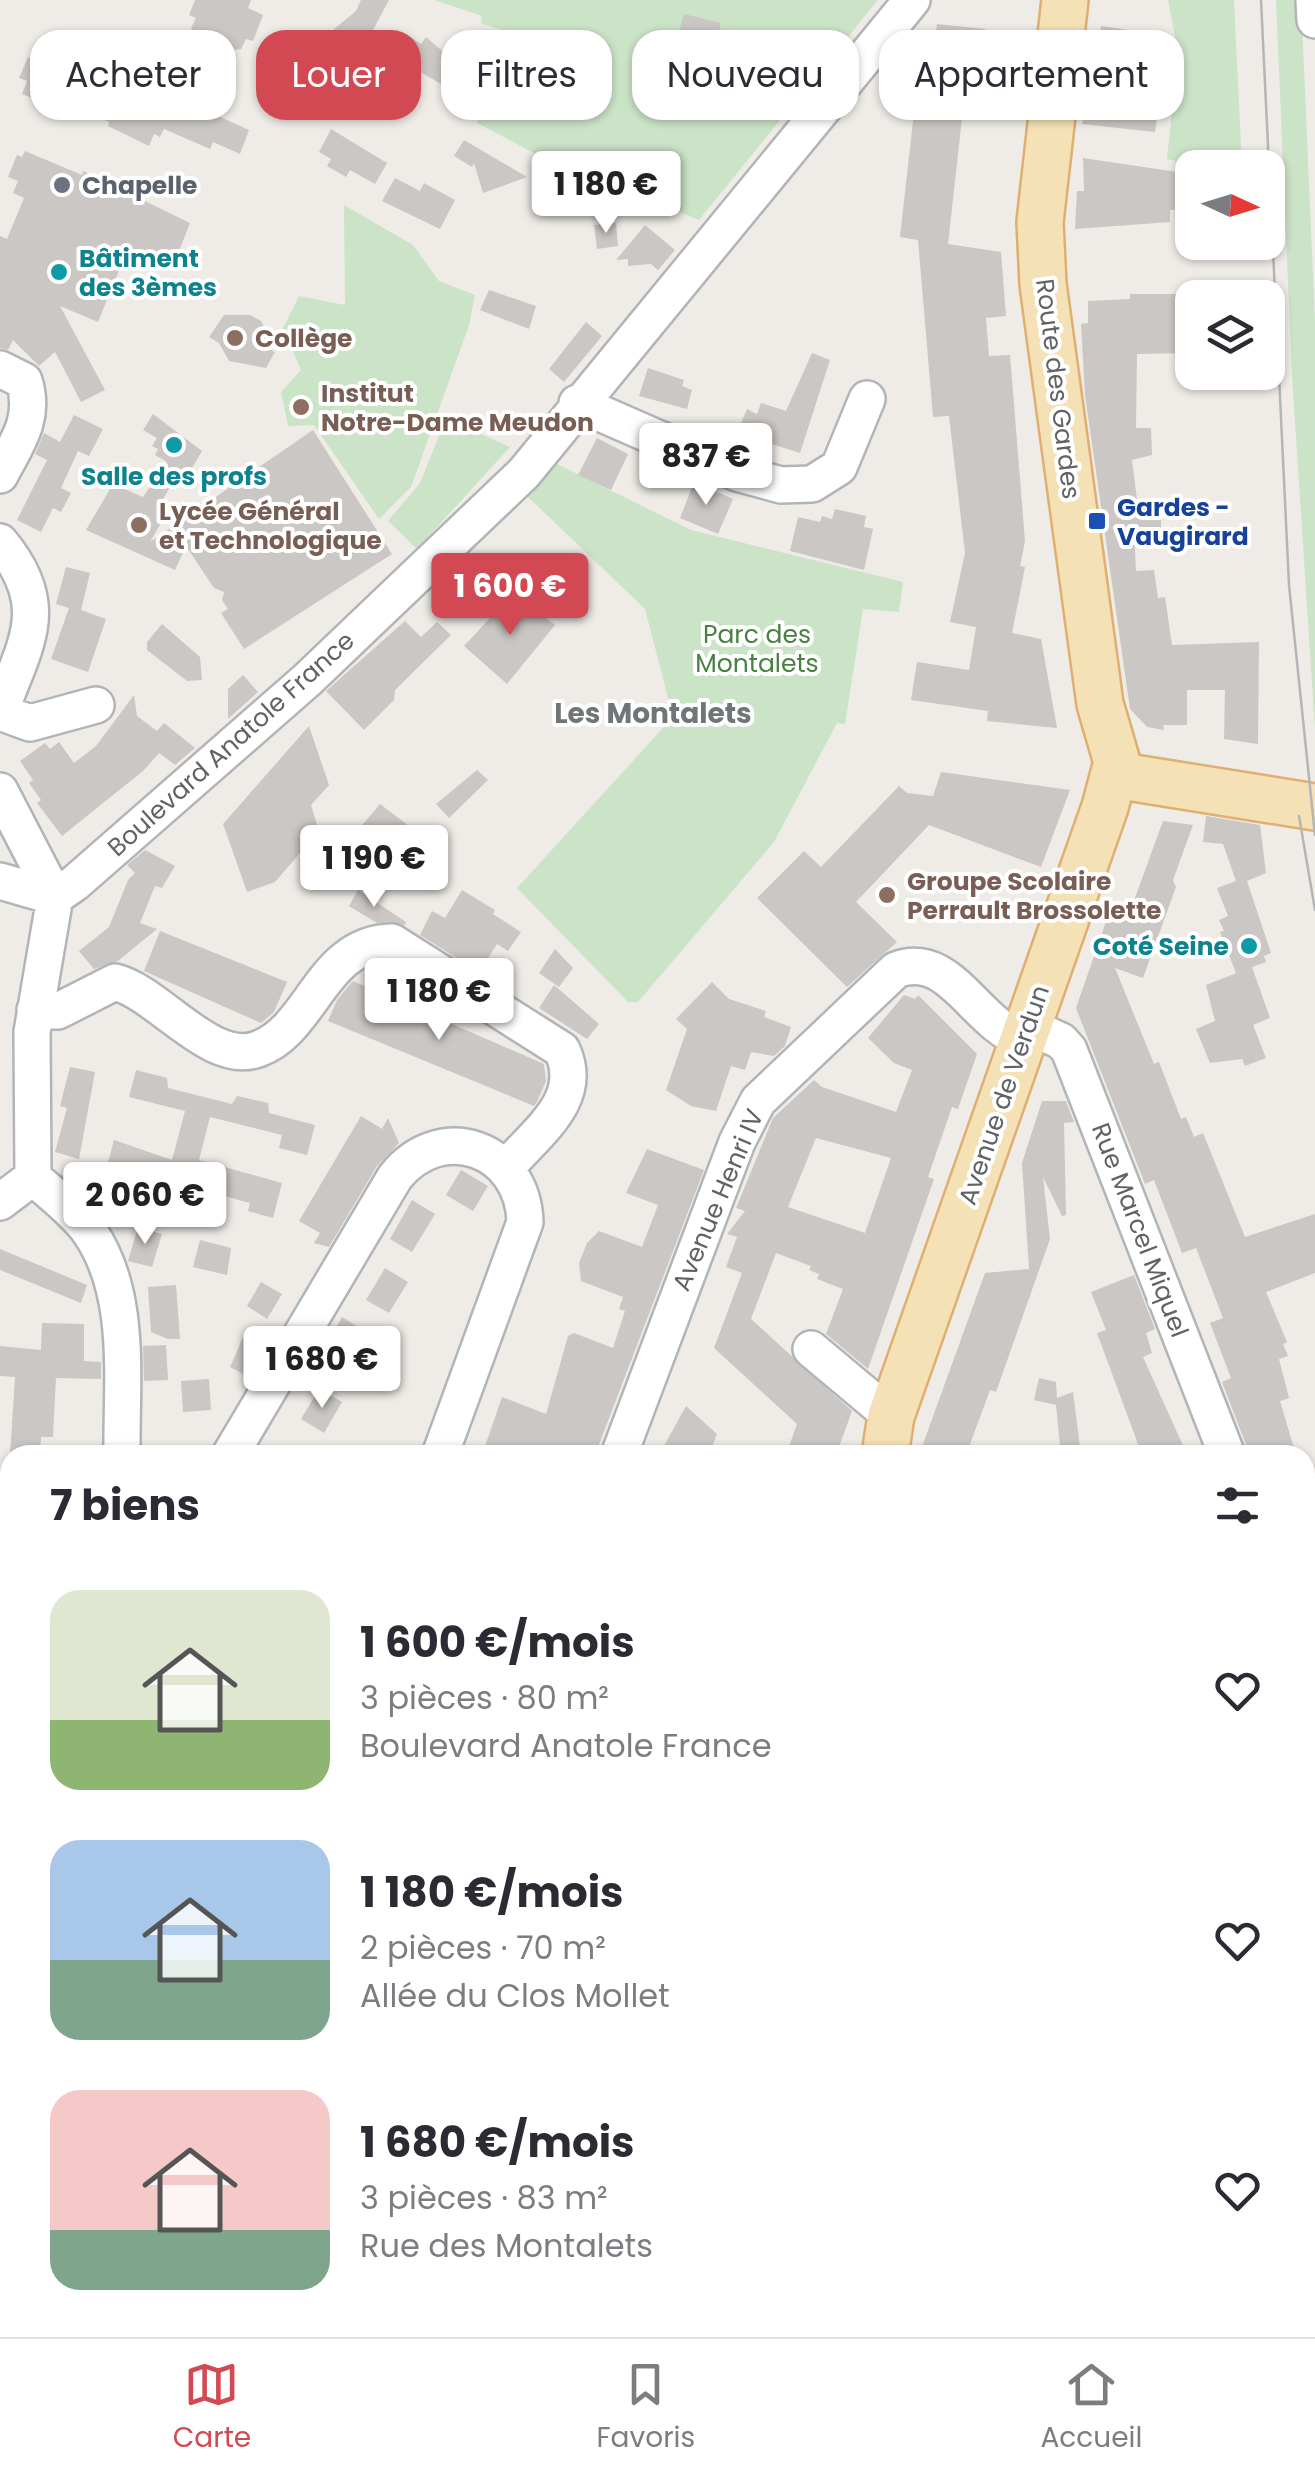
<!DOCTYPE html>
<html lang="fr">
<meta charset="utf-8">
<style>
body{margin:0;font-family:Poppins,sans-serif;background:#f7f7f7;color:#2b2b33;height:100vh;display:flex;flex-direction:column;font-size:38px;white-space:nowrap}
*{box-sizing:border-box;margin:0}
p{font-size:32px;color:#7c7c81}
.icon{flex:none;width:55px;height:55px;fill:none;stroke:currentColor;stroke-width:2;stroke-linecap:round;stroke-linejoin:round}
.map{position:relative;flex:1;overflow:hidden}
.panel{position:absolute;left:0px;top:1445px;width:1315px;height:892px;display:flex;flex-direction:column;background:#fff;border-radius:30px 30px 0 0;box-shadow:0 2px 8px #0004}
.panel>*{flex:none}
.top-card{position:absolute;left:30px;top:30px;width:1255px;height:90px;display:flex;gap:20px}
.needle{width:65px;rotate:94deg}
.fabs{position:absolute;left:1175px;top:150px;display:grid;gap:20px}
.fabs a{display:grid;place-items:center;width:110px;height:110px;border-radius:20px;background:#fff;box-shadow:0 2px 8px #0004;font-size:50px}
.price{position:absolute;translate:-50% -85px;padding:0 22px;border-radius:10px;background:#fff;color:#222;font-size:32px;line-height:65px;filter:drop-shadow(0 2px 5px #0008)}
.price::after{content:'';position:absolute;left:50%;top:60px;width:30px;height:22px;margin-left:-15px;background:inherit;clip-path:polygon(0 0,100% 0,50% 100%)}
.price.current{background:#d34953;color:#fff}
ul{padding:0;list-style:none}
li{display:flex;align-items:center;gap:30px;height:250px;padding:0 50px}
li span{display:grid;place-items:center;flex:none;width:280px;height:200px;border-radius:30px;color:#555}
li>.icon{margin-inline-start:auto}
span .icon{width:120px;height:120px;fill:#fffc;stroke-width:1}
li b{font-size:42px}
h2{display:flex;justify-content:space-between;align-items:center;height:120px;padding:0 50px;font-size:42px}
.chip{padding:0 35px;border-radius:30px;background:#fff;box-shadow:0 2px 8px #0004;font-size:35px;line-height:90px}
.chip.current{background:#d34953;color:#fff}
.tab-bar{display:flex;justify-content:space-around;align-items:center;height:140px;border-top:2px solid #e1e1e2;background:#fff;font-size:28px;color:#7c7c81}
.tab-bar a{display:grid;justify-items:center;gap:5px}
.tab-bar .current{color:#d34953}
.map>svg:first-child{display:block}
</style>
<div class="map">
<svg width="1315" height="2337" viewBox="0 0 1315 2337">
<rect width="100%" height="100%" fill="#efece7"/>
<path fill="#cbe3c7" d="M434,0H878L699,220L538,155L477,123L511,33L481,23L482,16Z
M1168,0H1234L1242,167H1200L1167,159L1178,52Z
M1276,0H1301L1315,321V729L1292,376Z
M344,205L413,245L439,281L475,295L469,325L411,487L379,519L314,425L288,426L281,392L301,370L283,328L299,296L345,305Z
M446,418L510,447L417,549L388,521L420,483Z
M553,462L691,530L903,582L899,612L863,609L845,724L837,723L774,842L638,1002H628L517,888L673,717L645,609L525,494Z
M813,2328H1012L1025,2337H838Z"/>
<path fill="#cac7c4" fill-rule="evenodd" d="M195,0H251L248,8L263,15L253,41L246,39L241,49L233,50L196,34L191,28L196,18L189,15Z
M361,0H389L366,43L327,76L306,52L356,11Z
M684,14L721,23L703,93L666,84L672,59L665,57L671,36L677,38Z
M937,24L985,29L979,83L966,82L948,244L1001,252L1006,316L986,318L989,356L1010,355L1025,541L1020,566L1025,567L1012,633L1041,639L1057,728L987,721L988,711L911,700L917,662L969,670L976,627L950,622L965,553L949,416L933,417L918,240L900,237L918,76L930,78Z
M1101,26L1169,36L1155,132L1082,124Z
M45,33L68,44L63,57L124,86L122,91L184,115L189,103L249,130L240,154L213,142L210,149L164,129L160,137L154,134L149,146L108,126L109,122L50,96L47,104L22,94L27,81L19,78L28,57L34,60Z
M409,36L421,44L426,37L464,70L451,90L395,57Z
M331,129L387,163L375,184L350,170L346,177L327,166L331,159L319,152Z
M464,140L481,150L527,177L483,193L474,163L472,167L454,156Z
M25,151L82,175L83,171L190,223L172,269L142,256L140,262L125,256L98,322L60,306L105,390L81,402L55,352L39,366L13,340L8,350L0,348V236L7,239L24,198L13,193L18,181L8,177L17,155L22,157Z
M1083,158L1184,173V210H1170V222L1075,229L1077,191H1084Z
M395,178L420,191L424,183L455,200L440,229L382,201Z
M616,223L618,246L597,249L594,225Z
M645,225L675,250L658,270L651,264L628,266V259L616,260Z
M489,290L536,306L529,329L480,310Z
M1130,294H1192V353L1137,354L1136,428H1151L1152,455L1132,460L1137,500L1161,499V532H1134L1136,571L1154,570L1158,598L1165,597L1172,645L1259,642L1258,744L1224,739L1225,690H1187V725H1163L1164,730L1147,727L1130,709L1085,395L1081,324L1088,323V301L1130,299Z
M224,315H250L261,321L270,339L265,347L275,352L266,368L229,361L219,343L209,337Z
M586,322L602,336L564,382L549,369Z
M812,353L830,360L800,453L737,433L747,409L757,414L761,403L786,411Z
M648,368L684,380L682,386L692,390L687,409L639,396Z
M153,414L202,451L188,475L177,474L160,505L169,509L150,542L313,430L392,554L244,649L221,613L228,609L222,600L224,592L214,588L186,546L175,570L86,530L113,484L143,497L167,462L155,455L158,449L152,446L157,438L143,430Z
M74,415L103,429L89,456L78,451L61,488L71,493L61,512L53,508L41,532L17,520L47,460L35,454L44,433L60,442Z
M597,438L628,454L611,490L578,475Z
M694,482L733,499L718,534L680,518Z
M835,509L866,516L864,527L873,529L864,570L790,551L798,517L820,522L822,516L832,519Z
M66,567L90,573L81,610L106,619L88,672L51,659L69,608L56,604Z
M513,593L555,625L507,684L464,646Z
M405,621L421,637L437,622L451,635L395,690L394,700L364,730L326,691Z
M162,624L200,657L202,680L187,681L147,650V642Z
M243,675L258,692L228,719V689Z
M134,695L137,716L157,731L164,723L195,748L175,765L159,753L143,771L62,836L37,803L41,800L29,783L33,780L20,761L45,743L50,749L59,742L74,763L96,746Z
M309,726L329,785L311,805L319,831L275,882L247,892L223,824Z
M477,770L488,780L449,818L436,804Z
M941,772L1070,790L1041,867L929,825L856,902L897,942L847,987L757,898L804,851L821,867L899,786L907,793L933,796Z
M380,804L409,826L366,878L338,854Z
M1206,816L1260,825L1266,873L1247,881L1271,953L1264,956L1266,962L1236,973L1220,932L1224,931L1219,920L1228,916L1217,888L1236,881L1223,844L1203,842Z
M1163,821L1193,825L1173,880L1176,887L1143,978L1115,968L1154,1064L1159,1062L1181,1119L1186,1117L1194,1137L1203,1133L1245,1237L1315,1214V1273L1266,1292L1287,1342L1283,1344L1288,1356L1279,1359L1289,1398L1280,1401L1296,1455H1250L1222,1382L1231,1378L1210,1323L1223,1318L1196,1248L1182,1253L1154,1180L1145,1184L1076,1008L1110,910L1128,917Z
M145,850L175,866L162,888L155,886L140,923L157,929L118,961L94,969L79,951L109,927L128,880L135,873L127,865Z
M358,890L406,922L405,925L377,923L349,906Z
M462,890L495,910L493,914L521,932L508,951L497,944L479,972L420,935L432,911L445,918Z
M160,931L287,982L274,1012L261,1023L144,971Z
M555,949L573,968L559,987L539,973Z
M1252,967L1270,1018L1253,1025L1266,1058L1245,1066L1242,1059L1210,1063L1196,1029L1215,1021L1206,985Z
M353,981L544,1064L546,1081L537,1102L534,1106L328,1021L337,1000Z
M712,982L729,999L766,1011L764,1017L791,1027L785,1046L774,1056L751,1052L745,1070L731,1066L716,1111L691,1106L666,1090L687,1029L676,1019Z
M554,985L599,1024L587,1039L539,1008Z
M904,995L915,999L918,995L977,1054L958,1109L952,1107L928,1177L934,1179L868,1369L826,1334L843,1289L817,1279L819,1274L809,1270L811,1266L776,1253L751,1319L852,1411L836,1455H786L797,1424L714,1348L742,1273L726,1267L737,1237L727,1234L745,1211L736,1208L773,1118L814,1080L822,1087L896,1112L912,1070L894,1063L868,1038ZM816,1138L891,1158L865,1233L788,1207Z
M70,1067L95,1072L79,1159L55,1152L67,1108L60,1106Z
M136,1070L167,1078L168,1088L232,1104L237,1096L268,1103L269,1113L315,1125L307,1155L279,1148L282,1135L210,1117L199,1160L282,1183L273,1218L248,1211L250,1203L179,1184L177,1193L105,1174L114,1140L172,1160L185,1111L129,1097Z
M1042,1101H1066L1074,1122L1064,1123L1066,1215L1062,1216L1043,1177L1050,1239L996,1392L990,1390L966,1455H919L985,1273L1029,1269L1022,1163Z
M361,1116L382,1129L388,1118L399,1143L377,1166L329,1247L314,1243L320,1233L299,1221Z
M647,1149L704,1170L595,1455H482L502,1397L546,1414L568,1336L574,1333L613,1348L625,1311L619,1309L623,1297L581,1281L579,1263L587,1243L599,1231L642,1247L658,1205L626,1193Z
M461,1170L488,1186L473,1211L446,1195Z
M412,1200L435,1214L412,1252L390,1239Z
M138,1227L162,1234L152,1267L128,1261Z
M200,1240L231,1248L227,1275L193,1267Z
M0,1249L87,1285L81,1303L0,1270Z
M385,1268L408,1282L389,1313L366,1300Z
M1134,1275L1155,1329L1146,1333L1152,1353L1143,1357L1185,1450L1170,1455H1142L1097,1333L1106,1330L1091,1292Z
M261,1282L282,1294L267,1319L247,1306Z
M176,1285L180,1339H168L151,1332L148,1287Z
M342,1317L365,1331L342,1369L320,1356Z
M42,1323L84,1324V1361L101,1362V1379L56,1378L53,1437H41L40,1455H10L15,1377L0,1376V1346L41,1350Z
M244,1335L266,1347L249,1377L230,1367Z
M166,1345L168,1380L144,1381L143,1346Z
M1039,1378L1056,1382L1057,1398L1073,1392L1081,1455H1061L1056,1405L1034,1400Z
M209,1379L211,1410L183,1412L181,1381Z
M319,1389L342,1402L324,1433L301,1419Z
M686,1406L717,1434L709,1455H659Z"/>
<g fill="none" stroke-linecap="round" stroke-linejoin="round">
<g stroke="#b2b5b7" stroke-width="40">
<path id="minor" d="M1314,0L1315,20
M0,369L24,381C36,418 17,443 0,475
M577,403L737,473L781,485L812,484L839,467L867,399
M0,542C54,607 25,643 0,712
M0,712L30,723L96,705
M0,791L55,897
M0,881L55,897L75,883L307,680L524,473L912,0
M35,1010L58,1011L115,982C159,993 211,1067 258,1049C313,1029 321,943 392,942L562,1050C585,1099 538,1131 507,1167
M1028,1026L1061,1041L1069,1050L1227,1455
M33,1177C51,1194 75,1211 89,1231C133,1294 121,1381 122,1455
M33,1177L32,1032L55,897
M0,1202L33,1177
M811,1349L891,1416
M230,1455L395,1177C441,1119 523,1148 525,1222L440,1455
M619,1455L737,1142L758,1101L896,970C950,949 974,1023 1023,1040
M0,1539L10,1540
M1305,1658L1315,1684
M1305,1908L1315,1916
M0,1929L10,1938
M1305,2202L1315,2188
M1271,2328L1276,2337
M388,2329L418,2337
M296,2337L306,2328
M1205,2337L1212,2328"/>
</g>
<g stroke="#dfaf70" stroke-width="50">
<path id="major" d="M1115,775L1315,807
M885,1455L891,1416L1105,807L1117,762L1100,704L1043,284L1040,222L1065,0
M536,2337L541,2328"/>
</g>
<use href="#minor" stroke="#fff" stroke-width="35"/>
<use href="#major" stroke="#f5e1b6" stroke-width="45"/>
<path stroke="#b4b5b5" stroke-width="2.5" d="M1261,0L1289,585L1315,835
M1299,816L1315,910"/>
</g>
<circle fill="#6b7280" stroke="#fff" stroke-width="4" cx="62" cy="185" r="10"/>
<g fill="#0f9aa8" stroke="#fff" stroke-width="4">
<circle cx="59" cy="272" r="10"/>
<circle cx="174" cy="445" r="10"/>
<circle cx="1249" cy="946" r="10"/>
</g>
<g fill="#8d6e63" stroke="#fff" stroke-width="4">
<circle cx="235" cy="338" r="10"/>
<circle cx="301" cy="407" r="10"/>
<circle cx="139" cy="525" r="10"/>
<circle cx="887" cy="895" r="10"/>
</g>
<rect fill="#1a4fb4" stroke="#fff" stroke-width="4" x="1087" y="511" width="20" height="20" rx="5"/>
<g text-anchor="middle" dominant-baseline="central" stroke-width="8" stroke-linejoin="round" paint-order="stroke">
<g font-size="25" font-weight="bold" fill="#5b616d" stroke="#fff" text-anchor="start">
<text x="82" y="185">Chapelle</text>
</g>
<g font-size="25" font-weight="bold" fill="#0d838f" stroke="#fff" text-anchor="start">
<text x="79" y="258">Bâtiment<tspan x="79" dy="29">des 3èmes</tspan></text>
<text x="174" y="476" text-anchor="middle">Salle des profs</text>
<text x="1229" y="946" text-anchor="end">Coté Seine</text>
</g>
<g font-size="25" font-weight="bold" fill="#785e54" stroke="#fff" text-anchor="start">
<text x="255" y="338">Collège</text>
<text x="321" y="393">Institut<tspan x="321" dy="29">Notre-Dame Meudon</tspan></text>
<text x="159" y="511">Lycée Général<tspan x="159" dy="29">et Technologique</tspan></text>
<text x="907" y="881">Groupe Scolaire<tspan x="907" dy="29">Perrault Brossolette</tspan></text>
</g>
<g font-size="25" fill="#5f6365" stroke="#fff">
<text transform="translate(1058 389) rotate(83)">Route des Gardes</text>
<text transform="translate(231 744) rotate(-42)">Boulevard Anatole France</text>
<text transform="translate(1004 1095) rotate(-71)">Avenue de Verdun</text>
<text transform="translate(718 1200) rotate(-67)">Avenue Henri IV</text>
<text transform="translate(1140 1230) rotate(69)">Rue Marcel Miquel</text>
</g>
<g font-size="25" font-weight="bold" fill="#164399" stroke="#fff" text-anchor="start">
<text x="1117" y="507">Gardes -<tspan x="1117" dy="29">Vaugirard</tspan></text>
</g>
<g font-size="25" fill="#488142" stroke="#fff">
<text x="757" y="634">Parc des<tspan x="757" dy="29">Montalets</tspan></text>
</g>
<g font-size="28" font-weight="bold" fill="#707577" stroke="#fff">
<text x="653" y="713">Les Montalets</text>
</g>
</g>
</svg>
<div class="fabs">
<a><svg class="needle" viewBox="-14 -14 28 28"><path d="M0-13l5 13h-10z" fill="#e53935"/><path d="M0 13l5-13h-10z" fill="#7c7c81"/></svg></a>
<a><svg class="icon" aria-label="layers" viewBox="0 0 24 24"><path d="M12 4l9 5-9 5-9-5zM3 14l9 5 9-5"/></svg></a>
</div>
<b class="price" style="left:606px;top:236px">1 180 €</b>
<b class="price" style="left:706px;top:508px">837 €</b>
<b class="price current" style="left:510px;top:638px">1 600 €</b>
<b class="price" style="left:374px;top:910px">1 190 €</b>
<b class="price" style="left:439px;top:1043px">1 180 €</b>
<b class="price" style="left:145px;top:1247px">2 060 €</b>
<b class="price" style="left:322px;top:1411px">1 680 €</b>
<div class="top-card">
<a class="chip">Acheter</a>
<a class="chip current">Louer</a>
<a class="chip">Filtres</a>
<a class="chip">Nouveau</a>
<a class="chip">Appartement</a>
</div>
<section class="panel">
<h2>7 biens<svg class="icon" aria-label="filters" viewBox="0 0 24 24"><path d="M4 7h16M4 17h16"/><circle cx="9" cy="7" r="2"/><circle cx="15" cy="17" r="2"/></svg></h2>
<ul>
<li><span style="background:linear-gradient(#dfe7d0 65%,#8fb573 0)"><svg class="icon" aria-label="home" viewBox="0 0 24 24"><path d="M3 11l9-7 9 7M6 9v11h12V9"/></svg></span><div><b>1 600 €/mois</b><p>3 pièces · 80 m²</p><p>Boulevard Anatole France</p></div><svg class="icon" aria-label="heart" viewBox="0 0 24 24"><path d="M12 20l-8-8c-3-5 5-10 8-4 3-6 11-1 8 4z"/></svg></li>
<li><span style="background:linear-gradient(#a9c7e8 60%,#7fa58c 0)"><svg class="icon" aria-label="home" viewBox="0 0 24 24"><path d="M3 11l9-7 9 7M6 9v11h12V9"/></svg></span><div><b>1 180 €/mois</b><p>2 pièces · 70 m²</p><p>Allée du Clos Mollet</p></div><svg class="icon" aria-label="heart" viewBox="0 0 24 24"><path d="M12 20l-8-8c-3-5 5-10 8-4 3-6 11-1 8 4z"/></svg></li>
<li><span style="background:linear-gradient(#f6c9c9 70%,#7fa58c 0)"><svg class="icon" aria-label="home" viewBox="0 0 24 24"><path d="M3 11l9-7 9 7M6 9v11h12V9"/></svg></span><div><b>1 680 €/mois</b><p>3 pièces · 83 m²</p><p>Rue des Montalets</p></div><svg class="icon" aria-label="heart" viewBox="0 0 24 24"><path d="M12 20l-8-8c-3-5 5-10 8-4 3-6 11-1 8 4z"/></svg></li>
</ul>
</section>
</div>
<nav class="tab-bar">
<a class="current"><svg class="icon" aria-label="map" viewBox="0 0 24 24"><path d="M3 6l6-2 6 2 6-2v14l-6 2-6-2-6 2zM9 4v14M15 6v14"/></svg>Carte</a>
<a><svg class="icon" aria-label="saved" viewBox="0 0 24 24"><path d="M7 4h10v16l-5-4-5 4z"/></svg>Favoris</a>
<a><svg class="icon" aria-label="home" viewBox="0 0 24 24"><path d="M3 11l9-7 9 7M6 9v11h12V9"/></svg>Accueil</a>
</nav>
